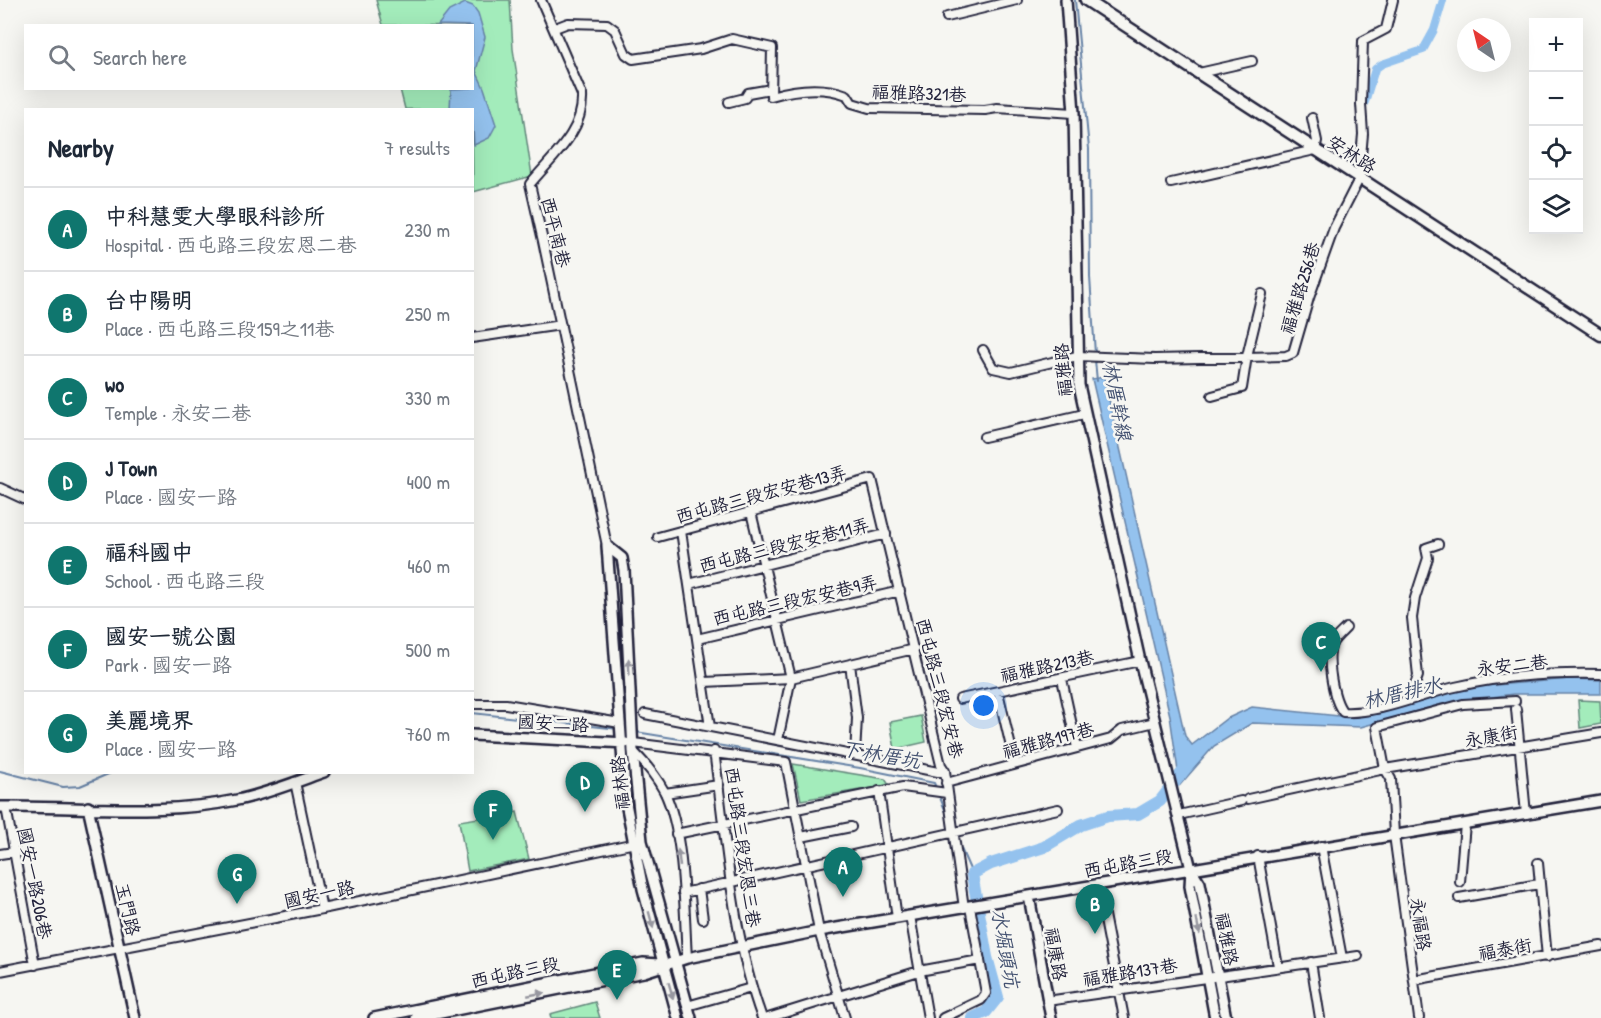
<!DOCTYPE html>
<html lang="en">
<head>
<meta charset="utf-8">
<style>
	:root { --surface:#fff; --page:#f2f2f3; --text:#1f2937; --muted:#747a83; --line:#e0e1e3; --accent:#0f766e }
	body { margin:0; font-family:"Patrick Hand","LXGW WenKai TC",sans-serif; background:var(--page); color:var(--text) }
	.controls { position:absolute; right:18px; top:18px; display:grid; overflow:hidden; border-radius:0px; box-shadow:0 6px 24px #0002 }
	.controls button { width:54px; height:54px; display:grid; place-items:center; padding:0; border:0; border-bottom:2px solid var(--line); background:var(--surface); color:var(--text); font:30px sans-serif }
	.compass { position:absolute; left:1457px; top:18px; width:54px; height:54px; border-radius:50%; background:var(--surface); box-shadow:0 6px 24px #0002; rotate:325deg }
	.you { position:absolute; left:984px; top:706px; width:21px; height:21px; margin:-15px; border:4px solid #fff; border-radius:50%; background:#1a73e8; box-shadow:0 0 0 9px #1a73e833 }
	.badge { display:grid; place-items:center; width:39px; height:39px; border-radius:50%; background:var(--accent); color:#fff; font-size:20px; font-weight:700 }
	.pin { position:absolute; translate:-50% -50px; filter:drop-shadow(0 2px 3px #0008) }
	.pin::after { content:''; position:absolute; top:32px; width:21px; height:18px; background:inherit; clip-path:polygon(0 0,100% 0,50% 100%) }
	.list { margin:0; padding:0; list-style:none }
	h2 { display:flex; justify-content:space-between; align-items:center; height:78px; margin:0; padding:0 24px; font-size:26px }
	h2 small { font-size:20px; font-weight:400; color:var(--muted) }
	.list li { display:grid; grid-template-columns:39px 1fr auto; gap:18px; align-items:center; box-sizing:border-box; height:84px; padding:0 24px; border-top:2px solid var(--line) }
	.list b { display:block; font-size:22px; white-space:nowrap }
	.list p { margin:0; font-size:20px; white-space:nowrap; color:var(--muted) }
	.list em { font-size:20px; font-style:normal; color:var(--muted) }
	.icon { flex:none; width:33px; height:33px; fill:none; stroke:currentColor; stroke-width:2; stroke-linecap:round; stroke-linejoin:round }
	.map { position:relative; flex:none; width:1601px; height:1018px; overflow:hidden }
	.search { position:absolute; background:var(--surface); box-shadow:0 6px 24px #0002; left:24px; top:24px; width:450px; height:66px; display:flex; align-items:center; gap:15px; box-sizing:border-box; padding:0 21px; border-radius:0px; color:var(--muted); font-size:22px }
	.panel { position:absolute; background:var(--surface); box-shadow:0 6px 24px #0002; left:24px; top:108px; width:450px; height:666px; border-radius:0px }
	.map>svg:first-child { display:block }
	.green { fill:#a3ecbb; stroke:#62877b; stroke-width:1.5 }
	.water { fill:#94c2ee; stroke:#6682a6; stroke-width:1.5 }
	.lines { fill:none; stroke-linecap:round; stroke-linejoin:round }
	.stream { stroke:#6682a6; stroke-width:2 }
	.canal { stroke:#94c2ee; stroke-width:8 }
	.river { stroke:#94c2ee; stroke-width:12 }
	.minor-casing { stroke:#22223b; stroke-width:12 }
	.tertiary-casing { stroke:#22223b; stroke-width:14 }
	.secondary-casing { stroke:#22223b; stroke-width:15 }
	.minor { stroke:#f6f6f2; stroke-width:8 }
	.tertiary { stroke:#f6f6f2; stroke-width:9 }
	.secondary { stroke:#f6f6f2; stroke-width:10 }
	.oneway { fill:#9797a0 }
	.labels { text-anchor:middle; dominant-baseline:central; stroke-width:5; stroke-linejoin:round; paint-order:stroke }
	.street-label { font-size:18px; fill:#22223b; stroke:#f6f6f2 }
	.water-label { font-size:20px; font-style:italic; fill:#445271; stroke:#f6f6f2 }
</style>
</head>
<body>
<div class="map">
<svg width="1601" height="1018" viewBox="0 0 1601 1018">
	<rect width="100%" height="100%" fill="#f6f6f2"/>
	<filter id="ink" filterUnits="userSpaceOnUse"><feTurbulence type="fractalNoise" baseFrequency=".0167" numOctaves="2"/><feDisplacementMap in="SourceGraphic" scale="12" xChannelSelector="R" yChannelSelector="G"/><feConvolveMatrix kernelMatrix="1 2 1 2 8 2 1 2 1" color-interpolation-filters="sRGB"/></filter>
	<g filter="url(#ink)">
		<path class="green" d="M376,0H510L513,49L532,176L473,192L472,110L405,109L400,89L472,88V26L383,25Z
			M1578,700L1600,701L1601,724L1580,728Z
			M921,716L926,742L895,749L890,722Z
			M793,764L885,779L889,785L801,800Z
			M517,812L529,859L468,871L459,821Z
			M595,1002L600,1018H551L550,1014Z"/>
		<path class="water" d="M465,3L473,6L478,13L485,37L476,71L484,88L496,125L489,138L474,145L472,110L450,109L451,89L472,88V26L438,25L449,11Z
			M1104,377L1185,736L1192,745L1226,719L1252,707L1349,717L1458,688L1570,679L1601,680V694H1513L1442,704L1361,727L1252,723L1214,746L1180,785L1170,716L1092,379Z"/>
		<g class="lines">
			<path class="stream" d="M1075,0L1089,149L1090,277L1095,354
				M1095,360L1097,381
				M472,713L619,729
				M636,732L860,768L934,783L937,790
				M0,771L63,787L80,786L113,772
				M939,795L948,817
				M958,842L972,874"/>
			<path class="canal" d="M1365,102L1375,69L1382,64L1423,50L1434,30L1443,0"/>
			<path class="river" d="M973,1018L986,1012L998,997L987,957L972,874L991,864L1044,847L1081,825L1108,816L1138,814L1160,801L1188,765"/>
			<defs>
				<path id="minor" d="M541,0L582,95C584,132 552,157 530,184L543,241L607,546
					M947,17L1017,0
					M555,28L568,23L607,24L615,30L626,54L633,59L701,49L732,39L772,48L771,96C795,89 823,86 847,95L852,103L869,108L985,110L997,108L1074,113
					M1199,73L1252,61
					M729,102L745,98L748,93L771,89
					M1171,183L1315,150L1317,141L1312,118
					M472,338L561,325
					M983,350L993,368L1011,372L1077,356L1155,359L1286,356L1293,353L1309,298L1334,228L1359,179L1363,134L1361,104L1363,41L1386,29L1393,0
					M1212,396L1242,388L1247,356L1262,294
					M984,437L1084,414
					M0,488L26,500
					M751,512L791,678L778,740
					M681,531L710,727
					M658,537L872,479L941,765L945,771L964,908
					M689,584L886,534
					M1346,628C1342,632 1336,637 1333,642C1325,656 1333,700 1343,712C1380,714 1419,695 1455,687C1501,676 1554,673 1601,674
					M697,639L900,591
					M850,664L857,718L855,755
					M1062,679L1077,748
					M704,682L791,678L914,649
					M998,692L1015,764
					M960,699L1140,661
					M1410,699L1418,676L1412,618L1415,598L1428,558L1426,548L1438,544
					M472,704H506L620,723
					M1516,709L1526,814
					M645,714L938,772L945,771
					M633,743L786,762L819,931L845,1018
					M633,751C645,763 656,776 664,791C685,833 684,911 687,958
					M714,751C726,838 732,936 762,1018
					M295,782L322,909
					M946,783L1111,739L1122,730L1155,722
					M879,791L897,918
					M665,793L719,785
					M1248,799L1385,769L1601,733
					M6,807L35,965
					M1179,815L1241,801
					M676,834L903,787L947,793
					M801,837L851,827
					M1321,846L1342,958
					M0,854L14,852
					M1258,856L1278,966
					M1538,863L1547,957
					M1460,882L1465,824
					M1098,884L1124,1018
					M699,889L703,919
					M683,893L1058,809
					M1459,898L1539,884
					M910,916L928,1018
					M1311,962L1320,1018
					M0,971L322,909L640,842
					M1414,980L1601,946
					M1047,1001L1358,956
					M687,1006L751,988
					M768,1018L919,971L980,960
					M943,1018L981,1000L986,993L970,907
					M1419,1018L1394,835L1391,779L1385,769L1377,727L1463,704L1515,701"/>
				<path id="tertiary" d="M1066,0L1074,113L1079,385L1140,661L1191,869L1190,886L1215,1018
					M607,546L622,558L624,570L633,751L642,841L691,1018
					M607,546L626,803L643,889L678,1018
					M472,735L626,743
					M0,807C78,806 160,816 237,800C266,794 296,782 324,772
					M88,807L135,1018
					M1191,869L1200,883L1226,1018
					M1029,896L1051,1018
					M374,1018L643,963L660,964
					M416,1018L644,972L687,958L819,931L1601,801"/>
				<path id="secondary" d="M1086,0L1601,335"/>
			</defs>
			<use href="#minor" class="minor-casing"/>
			<use href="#tertiary" class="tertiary-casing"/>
			<use href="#secondary" class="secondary-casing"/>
			<use href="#minor" class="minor"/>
			<use href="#tertiary" class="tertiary"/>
			<use href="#secondary" class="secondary"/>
		</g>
		<defs><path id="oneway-solid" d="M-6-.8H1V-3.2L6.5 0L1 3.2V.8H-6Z" transform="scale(1.5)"/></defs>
		<g class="oneway">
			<use href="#oneway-solid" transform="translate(629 667) rotate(-93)"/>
			<use href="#oneway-solid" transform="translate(679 858) rotate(-97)"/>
			<use href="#oneway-solid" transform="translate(651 920) rotate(75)"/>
			<use href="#oneway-solid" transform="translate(1198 926) rotate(79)"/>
			<use href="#oneway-solid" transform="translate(671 991) rotate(74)"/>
			<use href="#oneway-solid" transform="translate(536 994) rotate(-11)"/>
		</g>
	</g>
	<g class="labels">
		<g class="street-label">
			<text transform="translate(919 93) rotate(2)">福雅路321巷</text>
			<text transform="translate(1352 154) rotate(33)">安林路</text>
			<text transform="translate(556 232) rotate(76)">西平南巷</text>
			<text transform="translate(1300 288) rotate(-73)">福雅路256巷</text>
			<text transform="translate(1063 370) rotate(-95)">福雅路</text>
			<text transform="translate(761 494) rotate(-15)">西屯路三段宏安巷13弄</text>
			<text transform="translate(784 545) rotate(-14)">西屯路三段宏安巷11弄</text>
			<text transform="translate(795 600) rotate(-13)">西屯路三段宏安巷9弄</text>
			<text transform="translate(1512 665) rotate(-6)">永安二巷</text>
			<text transform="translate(1047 666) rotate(-12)">福雅路213巷</text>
			<text transform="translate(940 688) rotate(76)">西屯路三段宏安巷</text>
			<text transform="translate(553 723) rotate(3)">國安二路</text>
			<text transform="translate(1491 736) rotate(-10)">永康街</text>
			<text transform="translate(1048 740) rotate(-15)">福雅路197巷</text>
			<text transform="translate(620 783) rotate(-96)">福林路</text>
			<text transform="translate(743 847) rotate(82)">西屯路三段宏恩三巷</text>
			<text transform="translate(1128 863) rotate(-10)">西屯路三段</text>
			<text transform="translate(35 883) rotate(79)">國安一路206巷</text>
			<text transform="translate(319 894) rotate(-12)">國安一路</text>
			<text transform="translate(128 909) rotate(77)">玉門路</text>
			<text transform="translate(1421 924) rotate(82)">永福路</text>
			<text transform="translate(1227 939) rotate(79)">福雅路</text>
			<text transform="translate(1505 949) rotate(-10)">福泰街</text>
			<text transform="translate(1056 954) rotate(80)">福康路</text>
			<text transform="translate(515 972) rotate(-12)">西屯路三段</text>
			<text transform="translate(1130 972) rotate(-9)">福雅路137巷</text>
		</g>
		<g class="water-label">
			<text transform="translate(1118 401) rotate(79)">林厝幹線</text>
			<text transform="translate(1402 692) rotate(-13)">林厝排水</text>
			<text transform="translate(881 754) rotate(10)">下林厝坑</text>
			<text transform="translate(1006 948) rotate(80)">水堀頭坑</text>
		</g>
	</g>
</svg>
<div class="controls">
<button>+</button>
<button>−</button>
<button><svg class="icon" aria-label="locate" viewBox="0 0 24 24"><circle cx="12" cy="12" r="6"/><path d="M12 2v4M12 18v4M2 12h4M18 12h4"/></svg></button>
<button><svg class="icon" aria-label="layers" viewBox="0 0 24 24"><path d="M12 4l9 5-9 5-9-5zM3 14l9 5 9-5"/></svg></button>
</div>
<svg class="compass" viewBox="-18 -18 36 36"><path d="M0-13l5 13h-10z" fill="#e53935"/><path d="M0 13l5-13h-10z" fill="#747a83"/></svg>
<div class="you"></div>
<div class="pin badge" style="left:843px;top:897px">A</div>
<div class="pin badge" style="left:1095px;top:934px">B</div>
<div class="pin badge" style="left:1321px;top:672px">C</div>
<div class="pin badge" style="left:585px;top:812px">D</div>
<div class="pin badge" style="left:617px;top:1000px">E</div>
<div class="pin badge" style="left:493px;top:840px">F</div>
<div class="pin badge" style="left:237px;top:904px">G</div>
<div class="search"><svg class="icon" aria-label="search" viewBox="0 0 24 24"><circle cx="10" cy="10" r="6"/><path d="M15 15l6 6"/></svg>Search here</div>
<section class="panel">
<h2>Nearby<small>7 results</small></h2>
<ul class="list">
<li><span class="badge">A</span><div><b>中科慧雯大學眼科診所</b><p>Hospital · 西屯路三段宏恩二巷</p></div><em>230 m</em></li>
<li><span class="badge">B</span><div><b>台中陽明</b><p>Place · 西屯路三段159之11巷</p></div><em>250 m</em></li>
<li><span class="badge">C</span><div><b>wo</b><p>Temple · 永安二巷</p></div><em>330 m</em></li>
<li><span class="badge">D</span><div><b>J Town</b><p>Place · 國安一路</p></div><em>400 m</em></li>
<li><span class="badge">E</span><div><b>福科國中</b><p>School · 西屯路三段</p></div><em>460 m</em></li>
<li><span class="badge">F</span><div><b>國安一號公園</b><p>Park · 國安一路</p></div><em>500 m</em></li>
<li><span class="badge">G</span><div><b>美麗境界</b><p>Place · 國安一路</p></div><em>760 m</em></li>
</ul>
</section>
</div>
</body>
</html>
